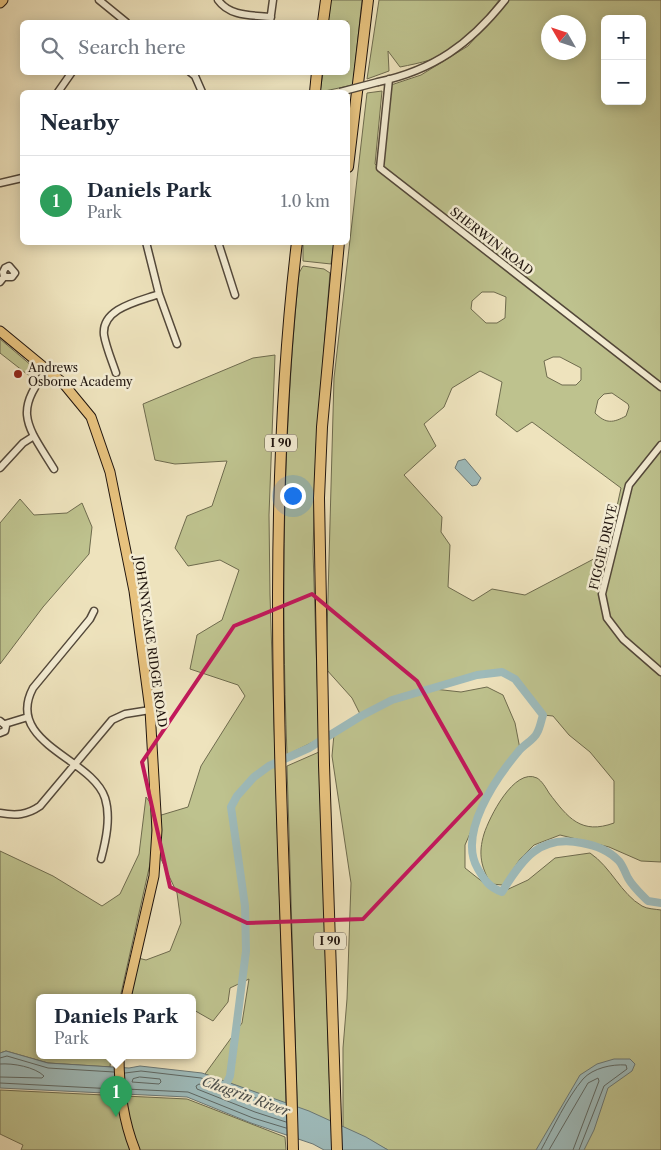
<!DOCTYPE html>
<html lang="en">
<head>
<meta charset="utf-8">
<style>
	:root { --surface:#fff; --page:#f6f6f7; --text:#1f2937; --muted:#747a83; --line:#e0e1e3; --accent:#db2777 }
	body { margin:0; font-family:"Libre Caslon Text",serif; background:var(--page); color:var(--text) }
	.controls { position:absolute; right:15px; top:15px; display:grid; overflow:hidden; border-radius:8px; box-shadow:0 2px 12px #0003 }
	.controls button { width:45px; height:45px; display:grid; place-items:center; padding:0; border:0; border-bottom:1px solid var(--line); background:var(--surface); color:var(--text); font:25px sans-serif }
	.compass { position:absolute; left:541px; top:15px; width:45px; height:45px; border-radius:50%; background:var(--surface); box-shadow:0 2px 12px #0003; rotate:309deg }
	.you { position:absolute; left:292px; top:495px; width:18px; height:18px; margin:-12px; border:4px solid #fff; border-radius:50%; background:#1a73e8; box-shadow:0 0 0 8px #1a73e833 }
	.badge { display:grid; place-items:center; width:32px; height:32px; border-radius:50%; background:var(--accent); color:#fff; font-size:16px; font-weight:700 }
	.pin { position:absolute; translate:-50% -41px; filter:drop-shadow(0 1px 2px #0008) }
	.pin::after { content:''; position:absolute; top:26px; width:18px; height:15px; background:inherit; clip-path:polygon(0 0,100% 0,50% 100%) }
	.popup { position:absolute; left:36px; top:994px; width:160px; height:65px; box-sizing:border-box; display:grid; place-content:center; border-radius:8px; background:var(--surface); filter:drop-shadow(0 1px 4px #0005); font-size:16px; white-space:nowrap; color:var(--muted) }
	.popup b { font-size:19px; color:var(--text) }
	.popup::after { content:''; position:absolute; left:50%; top:100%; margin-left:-10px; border:10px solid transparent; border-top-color:var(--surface) }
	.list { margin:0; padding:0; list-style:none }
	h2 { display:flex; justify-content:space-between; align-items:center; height:65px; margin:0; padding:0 20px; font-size:21px }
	h2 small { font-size:16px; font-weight:400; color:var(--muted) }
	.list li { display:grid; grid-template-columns:32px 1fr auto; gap:15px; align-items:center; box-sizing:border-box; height:90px; padding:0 20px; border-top:1px solid var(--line) }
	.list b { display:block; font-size:19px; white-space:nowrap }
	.list p { margin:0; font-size:16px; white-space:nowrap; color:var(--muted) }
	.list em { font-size:16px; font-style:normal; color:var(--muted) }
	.icon { flex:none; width:28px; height:28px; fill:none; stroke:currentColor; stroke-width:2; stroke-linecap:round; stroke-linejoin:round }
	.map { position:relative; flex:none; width:661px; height:1150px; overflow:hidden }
	.search { position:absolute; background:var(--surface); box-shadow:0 2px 12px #0003; left:20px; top:20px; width:330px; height:55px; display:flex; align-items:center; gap:12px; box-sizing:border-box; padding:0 18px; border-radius:8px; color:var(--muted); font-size:19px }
	.panel { position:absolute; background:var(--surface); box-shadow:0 2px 12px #0003; left:20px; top:90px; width:330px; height:155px; border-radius:8px }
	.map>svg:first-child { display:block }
	.green { fill:#bec28e; stroke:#6e6b4e; fill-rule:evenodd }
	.water { fill:#9ebbbb; stroke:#6b7876 }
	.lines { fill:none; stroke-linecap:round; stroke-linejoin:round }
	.shore { stroke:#5e6864; stroke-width:1 }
	.river { stroke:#9ebbbb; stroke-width:8 }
	.minor-casing { stroke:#53483a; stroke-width:9 }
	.major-casing { stroke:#1f140e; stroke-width:11 }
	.highway-casing { stroke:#1f140e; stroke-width:12 }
	.minor { stroke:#f4edd4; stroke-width:6 }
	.major { stroke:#e7c27e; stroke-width:9 }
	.highway { stroke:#e7c27e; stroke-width:10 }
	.minor-bridge-casing { stroke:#53483a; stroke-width:9; stroke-linecap:butt }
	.minor-bridge { stroke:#f4edd4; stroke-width:6 }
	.marked { fill:none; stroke:#c2185b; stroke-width:4; stroke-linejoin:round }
	.poi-dot { fill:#8f2418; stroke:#f4edd4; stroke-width:2 }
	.labels { text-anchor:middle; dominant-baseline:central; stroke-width:5; stroke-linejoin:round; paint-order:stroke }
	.shield { fill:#f4edd4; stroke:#5f5549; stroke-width:1 }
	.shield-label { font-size:11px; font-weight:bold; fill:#1f140e }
	.street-label { font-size:12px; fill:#1f140e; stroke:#f4edd4 }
	.poi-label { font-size:12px; fill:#1f140e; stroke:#f4edd4; text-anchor:start }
	.water-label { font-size:14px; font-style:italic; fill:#4b4e4b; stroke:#f4edd4 }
</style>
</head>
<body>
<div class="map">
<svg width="661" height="1150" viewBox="0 0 661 1150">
	<rect width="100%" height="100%" fill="#eee3bd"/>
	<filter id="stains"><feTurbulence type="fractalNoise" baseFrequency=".004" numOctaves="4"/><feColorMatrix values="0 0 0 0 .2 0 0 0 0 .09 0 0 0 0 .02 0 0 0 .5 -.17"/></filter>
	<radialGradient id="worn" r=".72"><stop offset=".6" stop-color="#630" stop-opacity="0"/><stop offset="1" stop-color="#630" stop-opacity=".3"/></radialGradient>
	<path class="green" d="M331,0H362L353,85L320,92L323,73L348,72V22H328Z
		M379,0H499C484,21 454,51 430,60C420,63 410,65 400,67L388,51L389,71L367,79Z
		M508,0H661V862L641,861L609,847L560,835L534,845L520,859L503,885L491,884C481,867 478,854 484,834C489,818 514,767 537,778C542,781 546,788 549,793C568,818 581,835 614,823V781L590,752L569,735L553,716L543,715C533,704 526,692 516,681C500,662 454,682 434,689L461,692L487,687L503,695L515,723L520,749L488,792L465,845V868L489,887L502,892L528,880L555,858L590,853C611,867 621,894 642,906C647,909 655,909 661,910V1150H388L343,1127V1048L347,999L351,883L332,756L334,734L361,716L352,698L326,669L334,378L367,93L382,91L375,164L388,178L381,167L391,85L421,75L468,46ZM605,19H642V101H605ZM548,22H578V52H548ZM482,292H494L506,297L505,318L497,323H486L471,309L472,301ZM553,357H560L581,368V380L576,385H562L547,377L544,361ZM480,371L502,382L496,415L517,432L532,422L621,488L607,552L525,595L492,589L473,601L448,587L450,545L441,532L442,517L404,475L436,446L424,424L444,407L452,388ZM612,393L628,404L629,407L626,416C613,423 606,424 595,413L598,400L604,394Z
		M303,243H334L331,264L303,261Z
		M303,266L324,269L330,273L316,448L313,551L319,739L287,755C281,594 283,433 299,273Z
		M0,339L38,371L32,378L0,353Z
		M275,355L269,515L270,595L286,1104L205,1074L242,1023L249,979L230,988L228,1002L213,1021L192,1009V998H130L138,958L146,960L170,951L181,923L177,893L161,859L162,854L158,816L188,807L201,766L245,696L238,685L190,669L197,635L222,620L239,570L220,560L188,566L175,548L187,516L212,506L227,461L175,464L155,460L143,404L253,358Z
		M20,499L34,515L67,513L82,503L92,527L89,554L43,607L0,664V523Z
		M319,752L331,1132L298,1115L297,1098L287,766Z
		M146,797L152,805V855L120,998H40V1056H111L110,1067L48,1063L6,1051L0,1053V851L53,876L102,906L120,894L139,854Z
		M0,1090L187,1099L285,1137L286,1150H21L23,1145L0,1134Z"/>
	<path class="water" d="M465,459L481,478L477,485L472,486L455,468L458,461Z
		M6,1051L48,1063L129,1068L140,1066L202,1073L309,1111L366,1137L388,1150H324L313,1144L251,1123L187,1097L0,1088V1053Z
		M614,1059H630L635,1064L632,1071L608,1088L594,1130L584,1150H536L580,1075L597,1064Z"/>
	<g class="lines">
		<path class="shore" d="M0,1058L7,1056L48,1068L114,1072
			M0,1064C13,1063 35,1067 44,1076L42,1078L0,1077
			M125,1073L141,1071L201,1078L286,1109
			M140,1077L160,1079L161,1082L159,1084L132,1082L133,1079Z
			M0,1083L115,1089
			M126,1089L188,1092L253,1118L286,1128
			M286,1115L199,1084L196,1086L197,1089L255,1112L286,1122
			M541,1150C553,1128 567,1098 583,1079C593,1068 612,1064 626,1065L627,1069L604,1086L579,1150
			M549,1150L588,1083L598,1078L599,1081L573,1150"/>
		<path class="river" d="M223,1091L230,1076L246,951L245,906L231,807L237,796L254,777L269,766L309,748L361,716L392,700L477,675L502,672L515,679L543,715C541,721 540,728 537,733C534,740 523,745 518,752C496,778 457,834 478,869C485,881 489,887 502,892C522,859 540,834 582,843C597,846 608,850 619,861C623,866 625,872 628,878C633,887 641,894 648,901L661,903"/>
		<defs>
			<path id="minor" d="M99,0L126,22
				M218,0C230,17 252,15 271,17
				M270,22L273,0
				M190,72L195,76L202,92
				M389,79L380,168L661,387
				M378,82C434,70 470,44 505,0
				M58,92L72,72
				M0,183L22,178
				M146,242L159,294L177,344
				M218,242L235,295
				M0,282L4,277L3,272L5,268L9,266L15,273L12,277H4
				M48,370C11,412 29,428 54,469
				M116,373C112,361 106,347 104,335C101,308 140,301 159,294
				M661,445L629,485L602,594L607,618L623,639L661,672
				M0,468L23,443L34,436
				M94,611L90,619L33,688C4,743 92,758 105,798C111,817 106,840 101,859
				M0,721L6,726L5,731L0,733
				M5,724L28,717
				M0,813C16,816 27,815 40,806L112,720L125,714L150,710"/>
			<path id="major" d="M0,3L3,0
				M0,331L63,383L91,417L110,472L134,591L150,710L157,830L154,876L126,998
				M119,1056C119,1088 123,1120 135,1150"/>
			<path id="highway" d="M323,22L326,0
				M315,92L317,72
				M348,167L368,0
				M293,1150C286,848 261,544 297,242
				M337,1150L324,765L319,498L322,427L339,242"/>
		</defs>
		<use href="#minor" class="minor-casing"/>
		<use href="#major" class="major-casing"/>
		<use href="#highway" class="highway-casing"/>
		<use href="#minor" class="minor"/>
		<use href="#major" class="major"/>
		<use href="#highway" class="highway"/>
		<defs>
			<path id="minor-bridge" d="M340,92L378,82"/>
		</defs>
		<use href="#minor-bridge" class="minor-bridge-casing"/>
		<use href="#minor-bridge" class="minor-bridge"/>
	</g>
	<path class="marked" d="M312,594L417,681L481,794L363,919L247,923L170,887L142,762L234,626Z"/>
	<circle class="poi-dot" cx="18" cy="374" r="5"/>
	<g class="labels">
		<g class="shield">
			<rect x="265" y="434.5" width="32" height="17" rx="4"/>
			<rect x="314" y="932.5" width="32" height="17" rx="4"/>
		</g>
		<g class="shield-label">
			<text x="281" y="443">I 90</text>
			<text x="330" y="941">I 90</text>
		</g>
		<g class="street-label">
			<text transform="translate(492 241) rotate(38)">SHERWIN ROAD</text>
			<text transform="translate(603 547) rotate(-77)">FIGGIE DRIVE</text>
			<text transform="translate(151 642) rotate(82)">JOHNNYCAKE RIDGE ROAD</text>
		</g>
		<g class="poi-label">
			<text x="28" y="367">Andrews<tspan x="28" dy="14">Osborne Academy</tspan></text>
		</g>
		<g class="water-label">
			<text transform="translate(246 1096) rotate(20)">Chagrin River</text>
		</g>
	</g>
	<rect width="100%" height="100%" filter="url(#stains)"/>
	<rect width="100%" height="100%" fill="url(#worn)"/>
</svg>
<div class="controls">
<button>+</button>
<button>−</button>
</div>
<svg class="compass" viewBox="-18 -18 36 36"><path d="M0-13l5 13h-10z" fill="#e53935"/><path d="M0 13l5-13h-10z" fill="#747a83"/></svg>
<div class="you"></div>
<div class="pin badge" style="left:116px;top:1117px;background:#2e9e5b">1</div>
<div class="popup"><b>Daniels Park</b>Park</div>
<div class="search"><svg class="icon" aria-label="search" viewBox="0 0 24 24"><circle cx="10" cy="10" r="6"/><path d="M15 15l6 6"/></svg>Search here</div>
<section class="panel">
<h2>Nearby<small></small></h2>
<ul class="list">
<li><span class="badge" style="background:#2e9e5b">1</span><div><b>Daniels Park</b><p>Park</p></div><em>1.0 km</em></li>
</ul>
</section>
</div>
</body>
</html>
